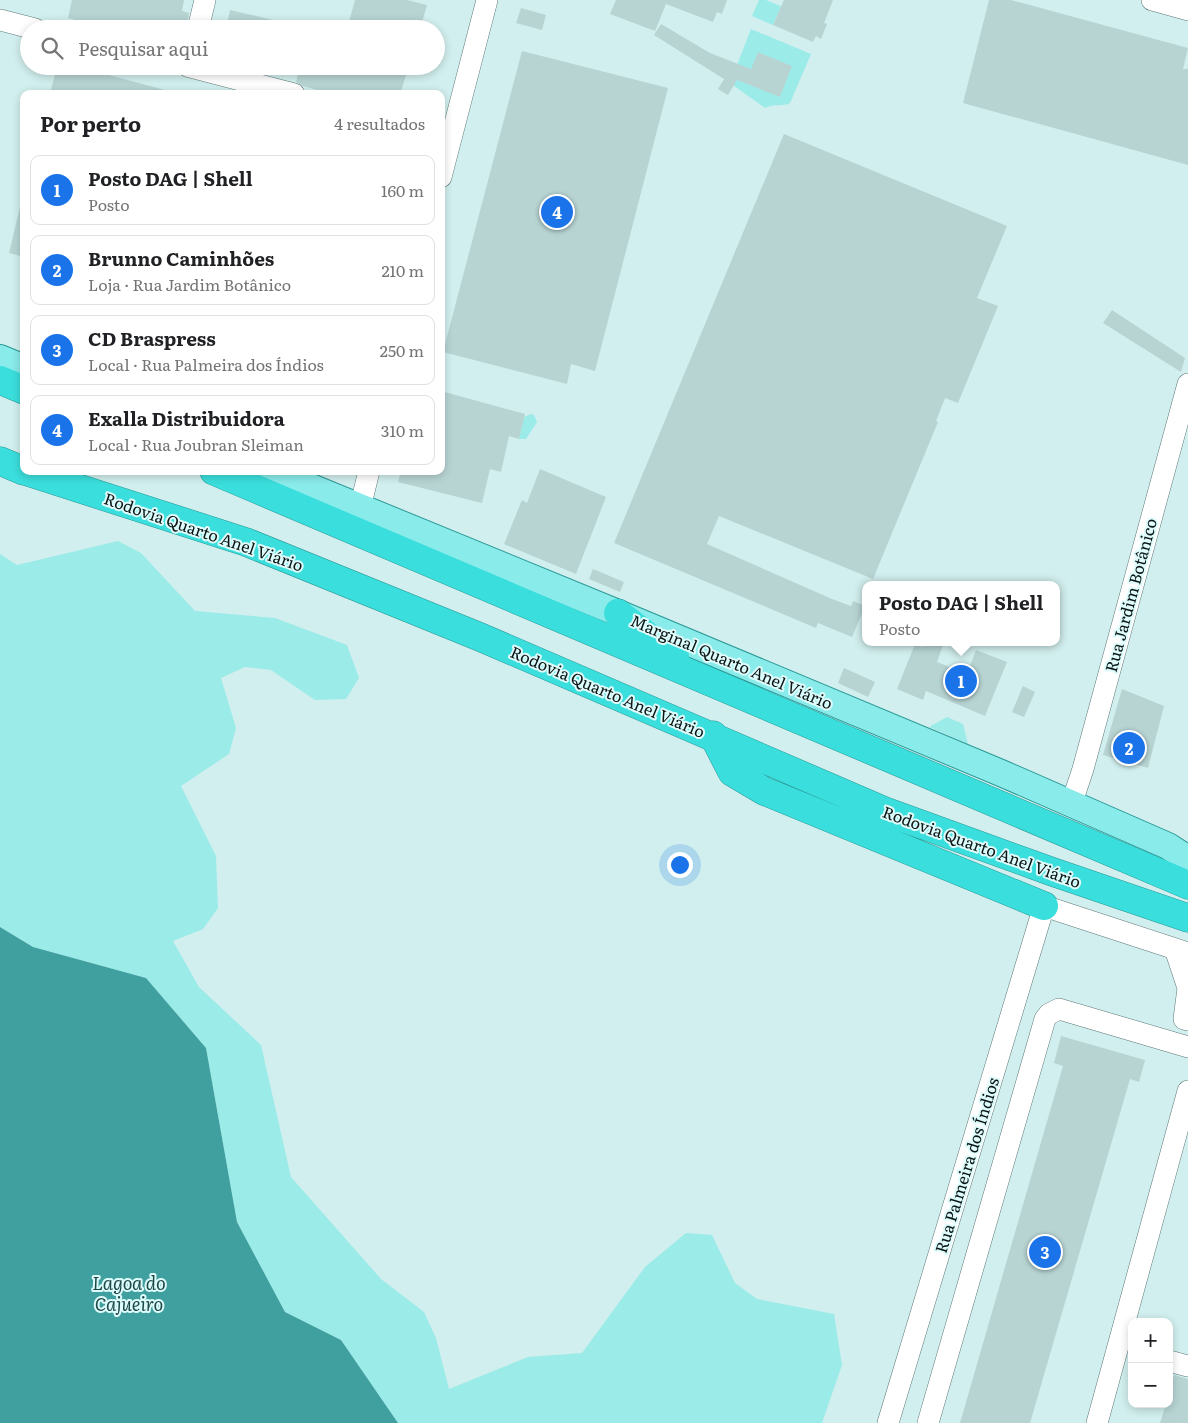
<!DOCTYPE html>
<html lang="pt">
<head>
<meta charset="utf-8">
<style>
	:root { --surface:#fff; --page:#f2f2f2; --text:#202124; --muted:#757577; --line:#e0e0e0; --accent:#1a73e8 }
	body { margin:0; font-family:Literata,serif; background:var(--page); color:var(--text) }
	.controls { position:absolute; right:15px; bottom:15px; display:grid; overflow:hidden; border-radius:10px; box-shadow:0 2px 8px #0003 }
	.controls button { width:45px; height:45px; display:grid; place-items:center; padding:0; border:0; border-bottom:1px solid var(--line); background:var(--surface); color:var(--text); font:25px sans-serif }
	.you { position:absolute; left:679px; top:864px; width:18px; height:18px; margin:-12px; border:4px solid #fff; border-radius:50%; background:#1a73e8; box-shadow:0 0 0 8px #1a73e833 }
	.badge { display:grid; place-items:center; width:32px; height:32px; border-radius:50%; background:var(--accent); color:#fff; font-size:16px; font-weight:700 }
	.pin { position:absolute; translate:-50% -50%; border:2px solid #fff; box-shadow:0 1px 5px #0006 }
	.popup { position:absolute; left:862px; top:581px; width:198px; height:65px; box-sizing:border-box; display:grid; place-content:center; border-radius:10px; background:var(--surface); filter:drop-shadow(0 1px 4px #0005); font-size:16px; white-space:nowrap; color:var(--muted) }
	.popup b { font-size:19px; color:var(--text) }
	.popup::after { content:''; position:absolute; left:50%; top:100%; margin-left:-10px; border:10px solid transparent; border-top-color:var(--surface) }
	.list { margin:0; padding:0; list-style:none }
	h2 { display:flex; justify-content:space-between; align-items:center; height:65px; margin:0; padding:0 20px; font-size:21px }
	h2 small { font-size:16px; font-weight:400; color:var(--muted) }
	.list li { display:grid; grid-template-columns:32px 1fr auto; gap:15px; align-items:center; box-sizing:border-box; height:70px; margin:0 10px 10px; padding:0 10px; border:1px solid var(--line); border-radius:10px }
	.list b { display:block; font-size:19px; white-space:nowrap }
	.list p { margin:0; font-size:16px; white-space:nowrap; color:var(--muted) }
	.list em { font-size:16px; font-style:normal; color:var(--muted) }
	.icon { flex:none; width:28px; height:28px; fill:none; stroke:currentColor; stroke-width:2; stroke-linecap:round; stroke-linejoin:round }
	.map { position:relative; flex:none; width:1188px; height:1423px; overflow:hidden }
	.search { position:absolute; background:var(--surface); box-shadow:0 2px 8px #0003; left:20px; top:20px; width:425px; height:55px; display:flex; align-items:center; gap:12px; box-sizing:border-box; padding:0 18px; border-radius:28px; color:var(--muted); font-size:19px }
	.panel { position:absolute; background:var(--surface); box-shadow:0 2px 8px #0003; left:20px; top:90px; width:425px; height:385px; border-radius:10px }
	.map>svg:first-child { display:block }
	.green { fill:#9bebe9 }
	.water { fill:#3fa09f }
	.building { fill:#b7d4d3 }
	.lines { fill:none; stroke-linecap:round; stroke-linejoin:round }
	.minor-casing { stroke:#5e7878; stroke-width:22 }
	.major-casing { stroke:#2a9896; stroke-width:28 }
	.highway-casing { stroke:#2a9896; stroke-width:29 }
	.minor { stroke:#fff; stroke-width:21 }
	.major { stroke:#89ebea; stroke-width:26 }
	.highway { stroke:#3adedc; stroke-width:28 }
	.labels { text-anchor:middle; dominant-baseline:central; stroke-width:4; stroke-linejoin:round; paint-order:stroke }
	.street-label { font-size:16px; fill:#0b1515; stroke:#defcfb }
	.water-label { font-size:18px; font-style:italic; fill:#1d4848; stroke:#defcfb }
</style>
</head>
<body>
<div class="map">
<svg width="1188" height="1423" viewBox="0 0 1188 1423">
	<rect width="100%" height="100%" fill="#d1efee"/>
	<path class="green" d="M759,0H766L781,6L773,25L752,16Z
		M751,29L811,54L790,103C783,107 774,103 765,108L730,83Z
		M531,414L534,415L537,422L526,439H519L524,417Z
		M118,541L141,553L195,611L275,618L347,645L359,678L346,699L315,700L271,670L245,667L221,678L236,728L229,754L181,786L216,856L218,908L203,929L173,941L199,987L261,1045L291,1177L381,1279L424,1312L436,1338L449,1389L528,1357L582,1353L645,1267L686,1233L712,1235L735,1283L757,1299L834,1314L842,1365L822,1423H398L341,1340L285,1312L237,1222L206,1048L146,978L33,947L0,927V554L17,565Z
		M947,717L963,724L968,744L929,727Z"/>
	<path class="water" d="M0,927L33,947L146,978L206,1048L237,1222L285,1312L341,1340L398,1423H0Z"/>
	<path class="building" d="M72,0H184L182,11L189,13L186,29H107L68,18Z
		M355,0H407L427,5L420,29H347Z
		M616,0H727L722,14L717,12L713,22L666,4L655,31L610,14Z
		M784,0H833L824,23L827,24L821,39L816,36L813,42L773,25Z
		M989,0H1011L1188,48L1183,69H1188V165L963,103Z
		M521,8L546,15L542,30L516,23Z
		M230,10L290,24L289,29H226Z
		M661,24L710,53L751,69L758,52L792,66L780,97L737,80L728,95L718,89L724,79L654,35Z
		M522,51L668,88L595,371L571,364L567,384L443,352Z
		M57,66H75L165,90L164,94H50Z
		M300,66H409L400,94H332L303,86L296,82Z
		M784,134L1007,226L977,298L998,306L958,403L945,398L936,421L938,422L873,579L719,516L707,544L832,599L851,606L853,601L865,606L852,637L818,623L816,628L614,543Z
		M20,207L24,208V257L9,253Z
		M1112,310L1185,358L1181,372L1103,323Z
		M441,391L525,414L519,439L509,436L501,472L490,469L482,503L398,482L401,471H441Z
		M540,469L606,497L576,574L504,544L522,500L527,503Z
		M593,569L624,582L620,592L589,579Z
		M924,642H937L943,645L937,662L967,674L976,650L1007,662L985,716L926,691L923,700L897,689L915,644L923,647Z
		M844,668L875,682L868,697L838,683Z
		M1023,686L1035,692L1024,717L1012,712Z
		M1122,689L1164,706L1148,768L1103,755Z
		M1061,1036L1145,1060L1139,1082L1130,1079L1030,1423H960L1063,1066L1054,1063Z
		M1174,1375L1188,1379V1423H1160L1166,1404H1169V1393Z"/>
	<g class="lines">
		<defs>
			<path id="minor" d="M1152,0L1188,10
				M0,20L35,29
				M198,29L205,0
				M187,66L294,94
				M441,177L487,0
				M360,508L369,471
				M1071,805L1083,769L1188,384
				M1175,949L1188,988
				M1188,988L1184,1019L1188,1020
				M1169,1361L1188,1366
				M888,1423L1044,906L1188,953
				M928,1423L1045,1019L1049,1014L1059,1009L1188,1047
				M1097,1423L1188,1091"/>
			<path id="major" d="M0,358L24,368
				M272,471L618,613L1001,773L1168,846L1188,859"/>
			<path id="highway" d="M0,380L24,390
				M0,461L24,471
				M25,471L246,542L480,637L887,812L1050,871L1188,918
				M214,471L1188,885
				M618,613L675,657
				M713,735L732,772L764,791L1044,906"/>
		</defs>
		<use href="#minor" class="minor-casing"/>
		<use href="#major" class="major-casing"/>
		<use href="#highway" class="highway-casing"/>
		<use href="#minor" class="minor"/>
		<use href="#major" class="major"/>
		<use href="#highway" class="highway"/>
	</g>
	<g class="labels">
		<g class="street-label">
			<text transform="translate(204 531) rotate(19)">Rodovia Quarto Anel Viário</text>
			<text transform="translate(1130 595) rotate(-75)">Rua Jardim Botânico</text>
			<text transform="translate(732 661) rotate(23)">Marginal Quarto Anel Viário</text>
			<text transform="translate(608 691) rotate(23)">Rodovia Quarto Anel Viário</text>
			<text transform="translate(982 846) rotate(20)">Rodovia Quarto Anel Viário</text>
			<text transform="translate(966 1165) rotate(-73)">Rua Palmeira dos Índios</text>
		</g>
		<g class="water-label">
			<text x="129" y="1282">Lagoa do<tspan x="129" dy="21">Cajueiro</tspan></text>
		</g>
	</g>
</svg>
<div class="controls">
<button>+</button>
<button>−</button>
</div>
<div class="you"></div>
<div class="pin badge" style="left:961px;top:681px">1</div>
<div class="popup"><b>Posto DAG | Shell</b>Posto</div>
<div class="pin badge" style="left:1129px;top:748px">2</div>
<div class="pin badge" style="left:1045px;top:1252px">3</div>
<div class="pin badge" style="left:557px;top:212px">4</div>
<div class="search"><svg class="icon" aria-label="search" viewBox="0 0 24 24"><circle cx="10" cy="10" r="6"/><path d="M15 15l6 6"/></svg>Pesquisar aqui</div>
<section class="panel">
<h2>Por perto<small>4 resultados</small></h2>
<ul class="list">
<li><span class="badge">1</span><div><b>Posto DAG | Shell</b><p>Posto</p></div><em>160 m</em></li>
<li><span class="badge">2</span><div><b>Brunno Caminhões</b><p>Loja · Rua Jardim Botânico</p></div><em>210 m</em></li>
<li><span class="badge">3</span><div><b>CD Braspress</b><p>Local · Rua Palmeira dos Índios</p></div><em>250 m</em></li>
<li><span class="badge">4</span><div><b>Exalla Distribuidora</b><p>Local · Rua Joubran Sleiman</p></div><em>310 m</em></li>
</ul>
</section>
</div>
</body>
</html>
